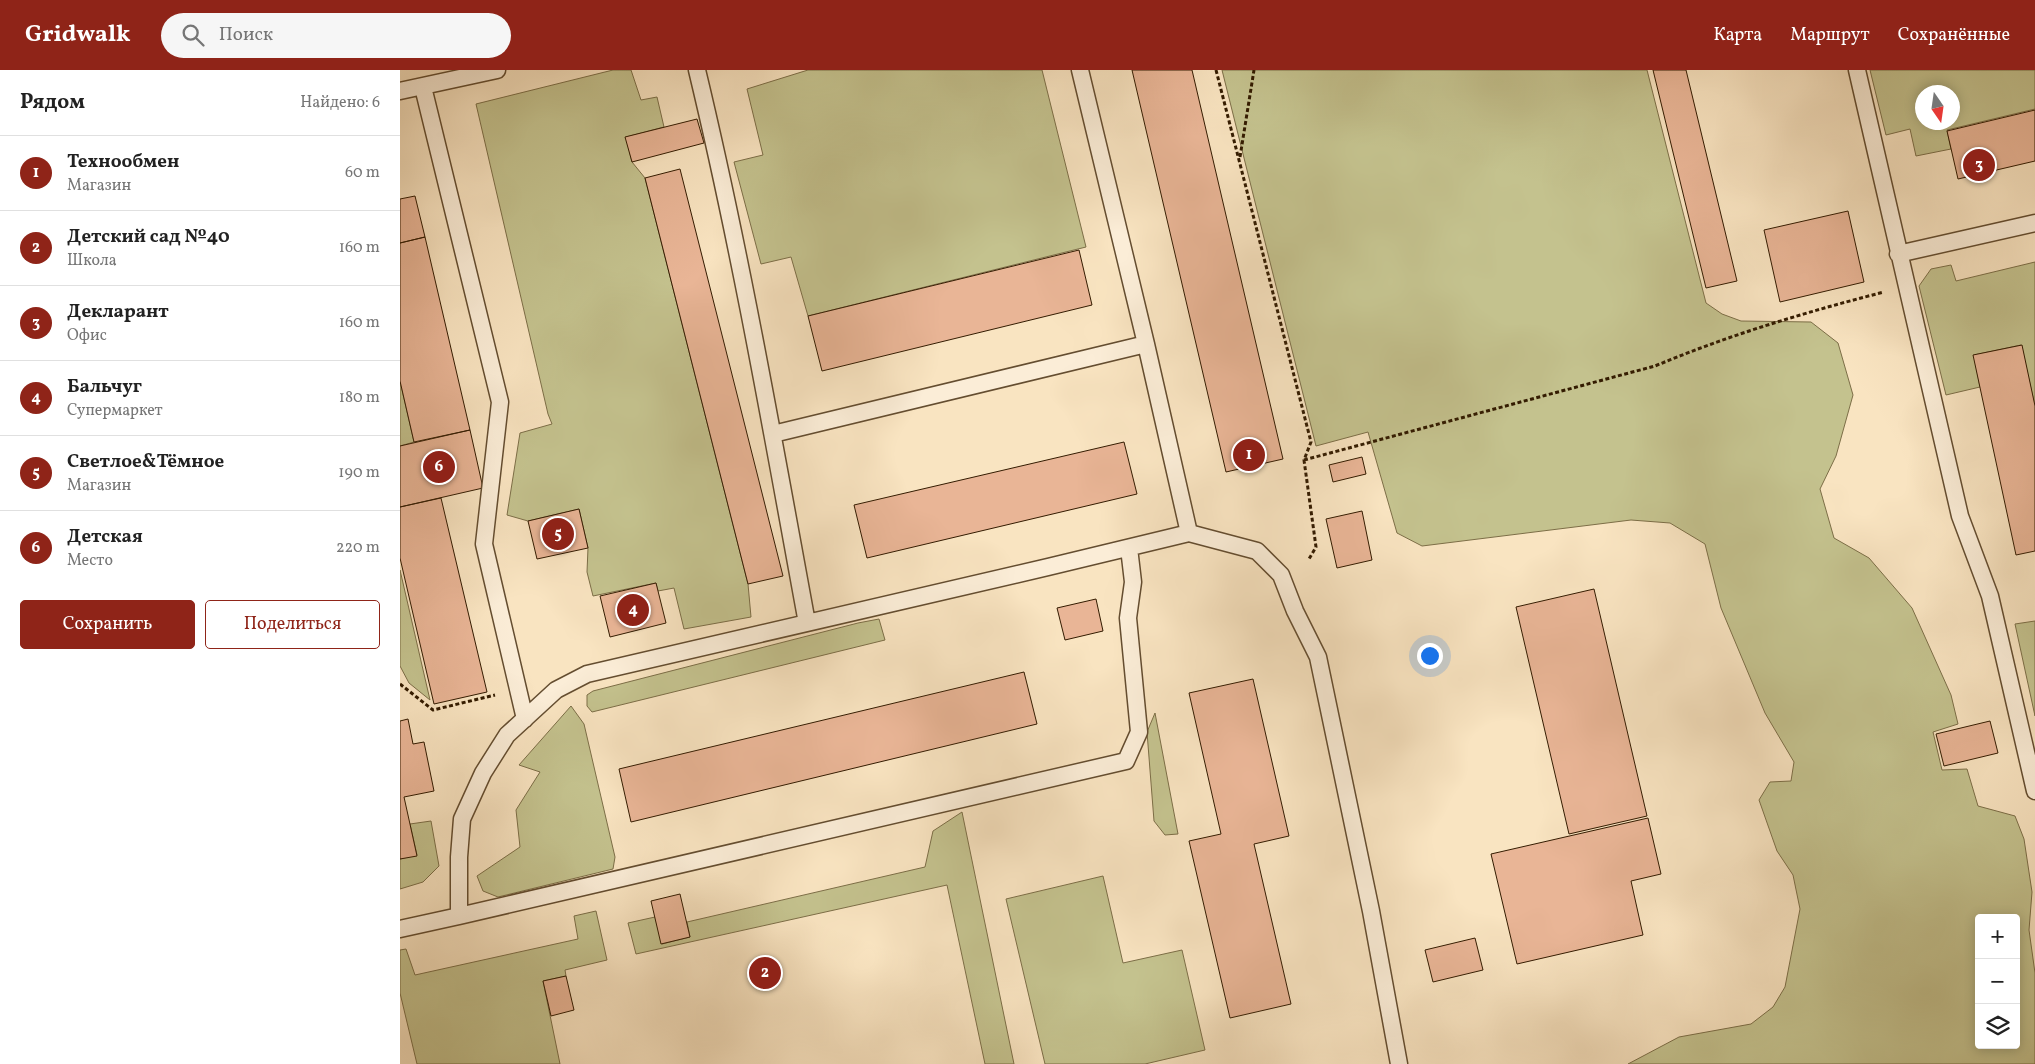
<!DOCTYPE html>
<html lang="ru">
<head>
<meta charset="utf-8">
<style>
	:root { --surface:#fff; --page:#f6f6f6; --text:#222; --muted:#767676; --line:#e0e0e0; --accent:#8f2418 }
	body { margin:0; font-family:Vollkorn,serif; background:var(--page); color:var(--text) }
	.controls { position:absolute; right:15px; bottom:15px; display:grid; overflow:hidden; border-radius:5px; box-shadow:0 2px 12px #0003 }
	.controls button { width:45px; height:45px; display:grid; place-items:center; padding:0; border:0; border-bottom:1px solid var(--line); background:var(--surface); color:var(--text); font:25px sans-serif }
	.compass { position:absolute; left:1515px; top:15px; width:45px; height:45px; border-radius:50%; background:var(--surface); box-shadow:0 2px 12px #0003; rotate:167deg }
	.you { position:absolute; left:1029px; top:585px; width:18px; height:18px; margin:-12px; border:4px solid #fff; border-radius:50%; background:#1a73e8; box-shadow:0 0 0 8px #1a73e833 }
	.badge { display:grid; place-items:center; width:32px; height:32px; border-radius:50%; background:var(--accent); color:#fff; font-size:16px; font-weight:700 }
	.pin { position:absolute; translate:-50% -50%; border:2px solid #fff; box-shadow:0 1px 5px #0006 }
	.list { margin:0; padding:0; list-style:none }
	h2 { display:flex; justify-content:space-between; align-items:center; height:65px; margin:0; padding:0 20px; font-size:21px }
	h2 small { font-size:16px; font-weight:400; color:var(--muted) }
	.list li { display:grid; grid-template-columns:32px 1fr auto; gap:15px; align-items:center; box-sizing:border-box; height:75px; padding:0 20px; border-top:1px solid var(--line) }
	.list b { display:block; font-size:19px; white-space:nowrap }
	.list p { margin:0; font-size:16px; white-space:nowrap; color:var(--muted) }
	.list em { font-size:16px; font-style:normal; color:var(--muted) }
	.actions { display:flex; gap:10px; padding:15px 20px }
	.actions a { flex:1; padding:11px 0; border:1px solid var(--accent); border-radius:5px; text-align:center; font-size:18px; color:var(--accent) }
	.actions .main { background:var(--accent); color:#fff }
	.icon { flex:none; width:28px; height:28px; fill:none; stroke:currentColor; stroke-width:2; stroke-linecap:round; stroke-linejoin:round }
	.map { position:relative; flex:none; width:1635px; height:994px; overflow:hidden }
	header { display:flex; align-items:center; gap:30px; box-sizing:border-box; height:70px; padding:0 25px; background:var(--accent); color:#fff }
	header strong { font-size:24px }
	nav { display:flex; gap:28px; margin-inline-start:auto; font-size:18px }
	.search { width:350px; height:45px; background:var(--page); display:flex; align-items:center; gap:12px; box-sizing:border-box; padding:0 18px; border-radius:28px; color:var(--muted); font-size:19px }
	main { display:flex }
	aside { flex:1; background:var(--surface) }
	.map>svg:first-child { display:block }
	.green { fill:#c4c28e; stroke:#7c6e47; fill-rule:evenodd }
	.building { fill:#e9b596; stroke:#331b00 }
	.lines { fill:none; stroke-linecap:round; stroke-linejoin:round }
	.service-casing { stroke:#644d30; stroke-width:19 }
	.path { stroke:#331b00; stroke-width:3; stroke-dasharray:4 2.5; stroke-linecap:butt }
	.service { stroke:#fbedd7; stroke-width:16 }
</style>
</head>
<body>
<header>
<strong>Gridwalk</strong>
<div class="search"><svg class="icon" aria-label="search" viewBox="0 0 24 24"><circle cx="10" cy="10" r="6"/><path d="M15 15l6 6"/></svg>Поиск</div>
<nav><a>Карта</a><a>Маршрут</a><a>Сохранённые</a></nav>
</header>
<main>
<aside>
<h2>Рядом<small>Найдено: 6</small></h2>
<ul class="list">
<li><span class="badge">1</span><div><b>Технообмен</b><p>Магазин</p></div><em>60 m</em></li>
<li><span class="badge">2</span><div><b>Детский сад №40</b><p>Школа</p></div><em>160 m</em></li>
<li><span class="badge">3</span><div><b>Декларант</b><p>Офис</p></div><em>160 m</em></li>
<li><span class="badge">4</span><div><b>Бальчуг</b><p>Супермаркет</p></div><em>180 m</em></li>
<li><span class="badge">5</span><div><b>Светлое&amp;Тёмное</b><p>Магазин</p></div><em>190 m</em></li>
<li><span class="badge">6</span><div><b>Детская</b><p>Место</p></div><em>220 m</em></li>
</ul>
<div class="actions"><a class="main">Сохранить</a><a>Поделиться</a></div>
</aside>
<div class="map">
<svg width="1635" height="994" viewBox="0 0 1635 994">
	<rect width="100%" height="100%" fill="#f9e4c1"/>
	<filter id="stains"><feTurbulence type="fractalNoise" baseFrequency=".004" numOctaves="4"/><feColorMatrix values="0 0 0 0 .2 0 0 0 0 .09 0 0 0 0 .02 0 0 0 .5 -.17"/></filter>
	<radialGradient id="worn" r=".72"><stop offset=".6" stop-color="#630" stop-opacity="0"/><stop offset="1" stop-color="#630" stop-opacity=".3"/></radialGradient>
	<path class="green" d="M213,0H231L241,30L257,27L264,57L226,67L232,92L245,108L348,514L351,547L284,559L274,518L258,521L256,513L193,526L187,502L188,478L179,439L128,451L107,445L120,363L152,354L148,344L76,34Z
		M408,0H642L686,177L408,246L391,187L361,194L334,92L363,85L347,19Z
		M822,0H1247L1306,233L1322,244L1341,251L1411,252L1438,273L1453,325L1436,386L1420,419L1434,468L1469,488L1512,538L1551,625L1558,654L1533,662L1542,700L1567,699L1578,736L1615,746L1624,769L1632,822L1629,860L1635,903V994H1228L1279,967L1351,954L1373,937L1385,917L1400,839L1393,805L1377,781L1359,730L1370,712L1391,711L1394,692L1365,643L1321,538L1305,474L1270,453L1231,450L1022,476L997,463L968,362L916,376ZM1579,848H1616V975H1579Z
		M1470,0H1635V39L1547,60L1551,79L1516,86L1510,59L1486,65ZM1522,22H1552V52H1522Z
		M1635,192V336L1621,275L1574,285L1580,317L1546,325L1519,216L1531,199L1551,195L1556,211Z
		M0,311L14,372L0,376Z
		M0,500L30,630L9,613L0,596Z
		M479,549L485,570L192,642L187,636V625L193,621L458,553Z
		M1635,551V646L1615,554Z
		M171,636L184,654L215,787L213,799L98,827L83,821L77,806L120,777L116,740L140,702L119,695Z
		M755,643L778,764L765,765L754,751L747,662Z
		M562,742L614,994H585L547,815L236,884L228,853L255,847L262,874L290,867L287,852L525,797L533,761Z
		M31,751L39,796L23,812L0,819V789L17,785L10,754Z
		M703,806L723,893L782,880L805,980L745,994H645L606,829Z
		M196,841L207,890L165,900L166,906L143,911L160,994H17L0,923V880L6,879L15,905L178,869L174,846Z"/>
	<path class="building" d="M732,0H792L883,389L826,402Z
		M1253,0H1286L1337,211L1306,218Z
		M1635,40V91L1558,109L1547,61Z
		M297,49L304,73L232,92L225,67Z
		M280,99L383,506L348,514L245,108Z
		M15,126L25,167L0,173V129Z
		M1448,141L1464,212L1380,232L1364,160Z
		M25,167L70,360L14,372L0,311V173Z
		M679,180L692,235L422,301L408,246Z
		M1622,275L1635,336V481L1616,485L1573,285Z
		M70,360L83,418L0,437V376Z
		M724,372L737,424L467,488L454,435Z
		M962,387L966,404L933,412L929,395Z
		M41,428L87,622L34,634L0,488V437Z
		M179,439L188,478L137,489L128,451Z
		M962,441L972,490L937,498L926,449Z
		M256,513L266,553L210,567L200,526Z
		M1194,519L1247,746L1169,764L1116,537Z
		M696,529L703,561L665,570L657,538Z
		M624,602L637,654L231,752L219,699Z
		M853,609L889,766L854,774L891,934L830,948L789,771L821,764L789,623Z
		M8,649L13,674L24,672L34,721L4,727L17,786L0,789V651Z
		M1590,651L1598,683L1544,696L1536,664Z
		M1248,748L1261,804L1231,811L1243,865L1117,894L1091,784Z
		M280,824L290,867L261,874L251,831Z
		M1075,868L1083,900L1033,912L1025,880Z
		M166,906L174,940L151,946L143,911Z"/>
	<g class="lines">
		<defs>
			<path id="service" d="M297,0C341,183 373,368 407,553
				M680,0L746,274L789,463
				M1457,0L1560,446L1590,526L1635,721
				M23,17L100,332L84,474L125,649
				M0,21L97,0
				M1498,184L1635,153
				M373,364L746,274
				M59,846L726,691L739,662L728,548L733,512L729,478
				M0,859L59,846V787L62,749L83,703L107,665L156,620L187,604L648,497L789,463L857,481L881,505L895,541L918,587L971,841L999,994"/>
		</defs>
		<use href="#service" class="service-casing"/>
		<path class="path" d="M816,0L911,372L904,390L916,477L909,489
			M840,87L854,0
			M904,390L1255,296C1329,265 1406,242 1484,222
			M0,614L33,640L95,625"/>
		<use href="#service" class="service"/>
	</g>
	<rect width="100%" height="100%" filter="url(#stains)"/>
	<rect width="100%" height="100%" fill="url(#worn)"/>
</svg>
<div class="controls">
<button>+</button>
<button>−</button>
<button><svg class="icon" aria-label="layers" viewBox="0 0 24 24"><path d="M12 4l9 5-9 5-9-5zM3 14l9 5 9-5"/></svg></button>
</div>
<svg class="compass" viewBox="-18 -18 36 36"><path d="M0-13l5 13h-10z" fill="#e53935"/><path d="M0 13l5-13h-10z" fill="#767676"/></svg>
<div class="you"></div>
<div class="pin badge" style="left:849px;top:385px">1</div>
<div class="pin badge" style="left:365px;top:903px">2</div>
<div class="pin badge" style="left:1579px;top:95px">3</div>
<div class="pin badge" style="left:233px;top:540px">4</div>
<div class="pin badge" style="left:158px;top:464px">5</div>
<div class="pin badge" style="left:39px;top:397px">6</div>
</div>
</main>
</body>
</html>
